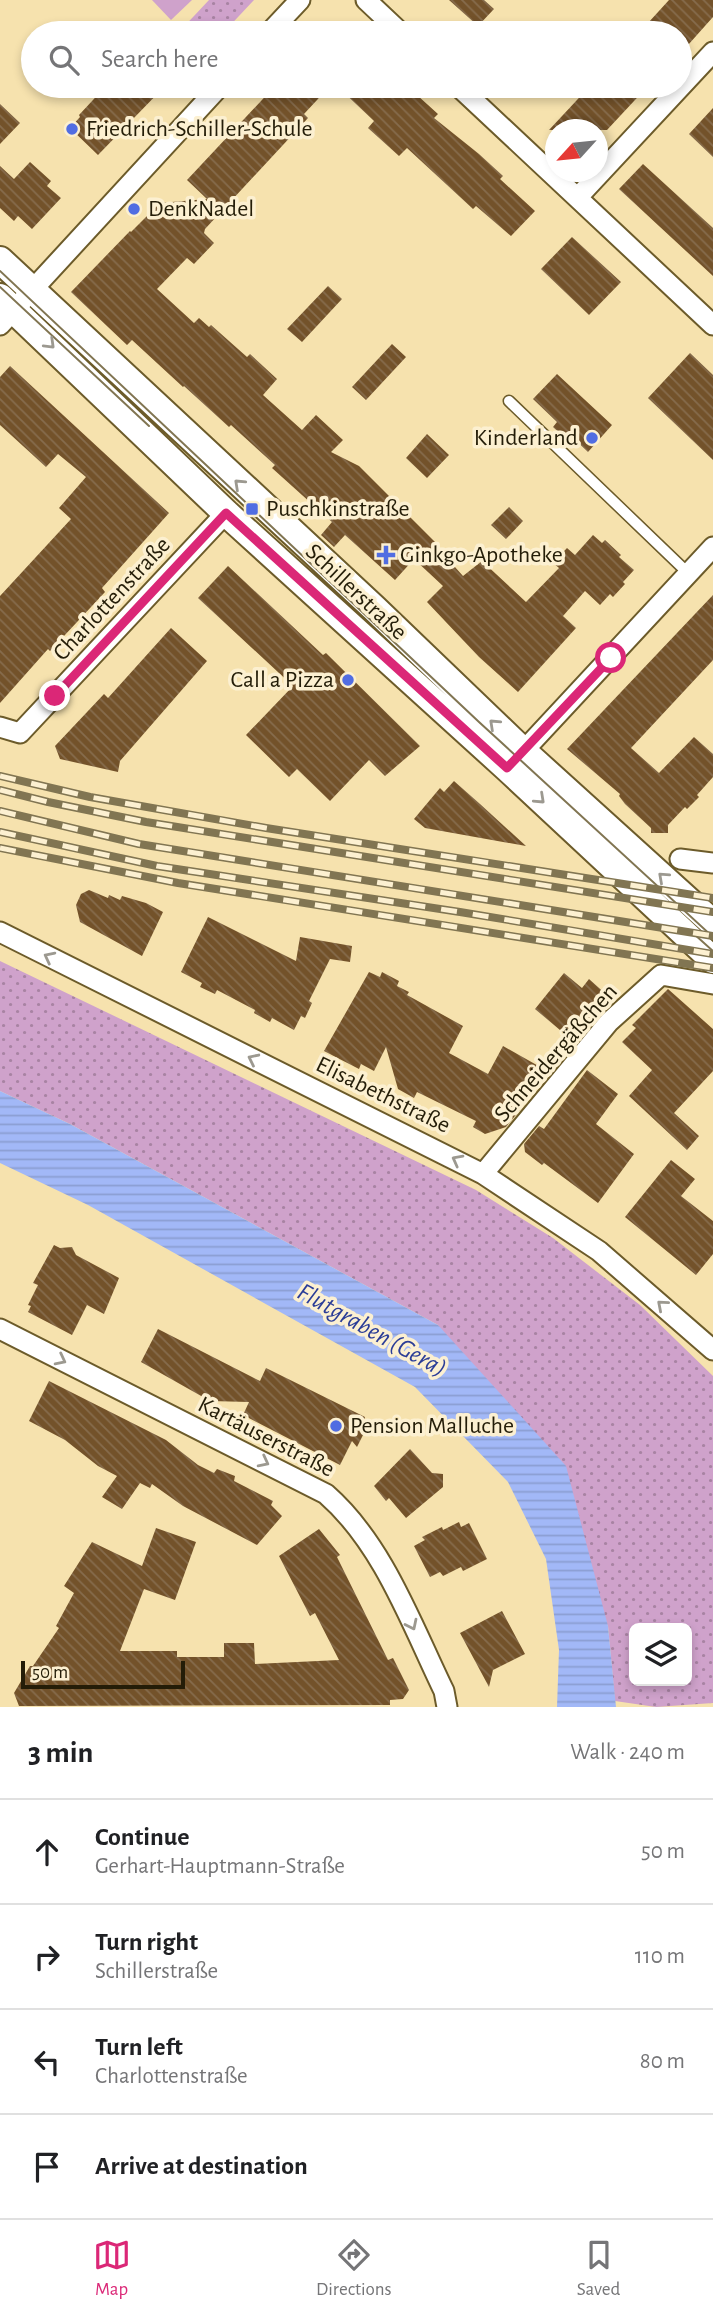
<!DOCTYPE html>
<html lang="en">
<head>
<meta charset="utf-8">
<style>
	:root { --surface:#fff; --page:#f2f2f2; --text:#202124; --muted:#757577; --line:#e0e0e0; --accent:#db2777 }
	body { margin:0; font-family:"Alegreya Sans",sans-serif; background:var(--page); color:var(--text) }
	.controls { position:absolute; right:21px; bottom:21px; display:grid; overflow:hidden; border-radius:10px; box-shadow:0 4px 10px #0003 }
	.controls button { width:63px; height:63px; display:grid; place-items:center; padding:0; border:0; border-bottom:2px solid var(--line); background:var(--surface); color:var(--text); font:35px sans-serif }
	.compass { position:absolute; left:545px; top:119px; width:63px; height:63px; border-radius:50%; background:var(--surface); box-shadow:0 4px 10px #0003; rotate:243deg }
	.scale { position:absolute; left:21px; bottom:18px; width:164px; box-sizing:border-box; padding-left:7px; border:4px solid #241d08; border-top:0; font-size:19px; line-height:24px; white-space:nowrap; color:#241d08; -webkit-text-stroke:5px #fcf0d1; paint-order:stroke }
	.stop { position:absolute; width:21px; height:21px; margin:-16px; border:5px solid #db2777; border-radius:50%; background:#fff }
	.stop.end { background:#db2777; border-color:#fff; box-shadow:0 2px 7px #0008 }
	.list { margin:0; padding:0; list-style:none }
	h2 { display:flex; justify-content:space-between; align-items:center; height:91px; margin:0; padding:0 28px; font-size:30px }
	h2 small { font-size:23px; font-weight:400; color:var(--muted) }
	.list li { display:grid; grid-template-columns:46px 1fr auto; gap:21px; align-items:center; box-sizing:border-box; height:105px; padding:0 28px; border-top:2px solid var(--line) }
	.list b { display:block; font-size:26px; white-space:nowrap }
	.list p { margin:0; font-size:23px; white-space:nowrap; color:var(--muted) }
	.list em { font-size:23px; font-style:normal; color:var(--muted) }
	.icon { flex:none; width:38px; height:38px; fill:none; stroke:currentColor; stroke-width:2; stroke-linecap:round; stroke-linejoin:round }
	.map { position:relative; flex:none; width:713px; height:1707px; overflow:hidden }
	.search { position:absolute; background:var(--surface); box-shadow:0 4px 10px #0003; left:21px; right:21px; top:21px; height:77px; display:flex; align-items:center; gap:18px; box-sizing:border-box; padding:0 24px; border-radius:38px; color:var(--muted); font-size:26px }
	.sheet { height:511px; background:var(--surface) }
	nav { display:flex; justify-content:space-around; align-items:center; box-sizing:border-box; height:98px; border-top:2px solid var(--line); background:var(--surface); font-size:19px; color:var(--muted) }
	nav a { display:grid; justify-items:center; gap:4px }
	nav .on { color:var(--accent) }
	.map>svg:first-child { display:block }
	.grass { fill:url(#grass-dots); fill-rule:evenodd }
	.garden { fill:#cfa2cb }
	.water { fill:url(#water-rules) }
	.building { fill:url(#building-back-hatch) }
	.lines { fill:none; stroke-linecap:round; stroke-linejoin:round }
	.service-casing { stroke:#6c5b2a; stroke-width:13 }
	.minor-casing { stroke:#6c5b2a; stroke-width:23 }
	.secondary-casing { stroke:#6c5b2a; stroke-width:30 }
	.service { stroke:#fff; stroke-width:10 }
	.minor { stroke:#fff; stroke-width:19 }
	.secondary { stroke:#fff; stroke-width:26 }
	.tram { stroke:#817552; stroke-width:2 }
	.rail-casing { stroke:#817552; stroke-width:8 }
	.rail { stroke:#fcf0d1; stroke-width:5; stroke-dasharray:16; stroke-linecap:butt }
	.oneway { stroke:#9c9990 }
	.route { stroke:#db2777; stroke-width:9 }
	.poi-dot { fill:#516de2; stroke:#fcf0d1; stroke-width:2.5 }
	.labels { text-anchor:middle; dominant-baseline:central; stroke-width:7; stroke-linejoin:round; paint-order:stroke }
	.poi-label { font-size:24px; fill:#241d08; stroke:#fcf0d1; text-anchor:start }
	.street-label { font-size:24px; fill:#241d08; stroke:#fcf0d1 }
	.water-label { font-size:26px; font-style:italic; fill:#2b3d97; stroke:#fcf0d1 }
</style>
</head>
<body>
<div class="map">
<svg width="713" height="1707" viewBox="0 0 713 1707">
	<defs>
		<pattern id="grass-dots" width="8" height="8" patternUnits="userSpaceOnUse" patternTransform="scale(1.75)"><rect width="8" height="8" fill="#cfa2cb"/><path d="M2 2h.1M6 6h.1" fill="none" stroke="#a883a3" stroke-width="1.8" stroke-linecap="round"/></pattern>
		<pattern id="water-rules" width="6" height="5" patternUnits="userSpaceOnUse" patternTransform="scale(1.75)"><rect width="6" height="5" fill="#a2b8f7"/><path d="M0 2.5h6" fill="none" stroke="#8b9ed2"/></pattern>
		<pattern id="building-back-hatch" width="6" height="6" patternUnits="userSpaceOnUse" patternTransform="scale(1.75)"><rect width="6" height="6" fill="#73522a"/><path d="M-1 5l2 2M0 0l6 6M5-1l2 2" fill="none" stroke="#866c4d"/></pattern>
	</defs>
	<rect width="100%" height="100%" fill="#f6e2ae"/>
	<path class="grass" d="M209,0H254L223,33H178Z
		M0,961L476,1190L553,1238L640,1305L713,1376V1703L656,1707L615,1701L608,1626L438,1325L70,1124L0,1091ZM634,1628H687V1681H634Z"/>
	<path class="garden" d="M152,0H192L171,20Z"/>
	<path class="water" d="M0,1091L70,1124L438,1325L566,1466L608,1626L616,1707H557L559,1650L546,1559L508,1482L415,1387L88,1205L0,1163Z"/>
	<path class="building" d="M449,0H484L494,9L478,26Z
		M669,0H713V17L680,54V33H660L648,23Z
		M106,86H165L98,155L70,128L80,117L79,115Z
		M275,86H330L304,114L308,118L205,229L204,233L214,243L194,264L187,258L157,289L194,323L199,318L209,327L211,325L247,357L250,354L277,379L263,395L302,430L316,415L343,440L331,452L359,466L439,546L438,548L463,576L482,561L526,602L559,568L553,563L567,548L575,555L593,535L602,543L605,540L621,555L619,557L634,570L623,582L625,584L613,597L610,594L600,605L585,591L563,616L576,628L518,692L479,657L427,602L443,586L414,559L395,580L345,535L334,547L321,535L332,522L272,468L275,465L231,425L229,427L184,386L183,387L132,340L127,345L71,292L130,231L131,232L160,203L207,199L187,180Z
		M337,86H407L438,114L434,118L479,154L503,176L500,179L535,211L511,236L476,206L473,209L407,148L399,156L368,128L374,121Z
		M590,86H648L607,130H549Z
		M0,104L20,123L0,144Z
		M713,108V157L689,134Z
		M30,162L51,181L47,186L61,198L32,229L18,216L14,221L0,208V166L14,179Z
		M643,164L713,228V276L619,189Z
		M572,237L621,282L589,315L541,269Z
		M328,286L342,299L302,342L287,329Z
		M392,344L406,357L366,400L352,387Z
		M690,353L713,375V460L648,398Z
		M10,366L169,513L102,588L105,592L50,651L48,649L0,703V596L71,519L59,508L86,477L58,454L46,467L0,425V377Z
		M557,374L612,425L588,452L569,434L565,438L553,427L557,422L533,399Z
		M427,434L449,455L427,478L406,458Z
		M509,507L523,521L506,539L491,525Z
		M228,566L323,655L326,653L420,746L385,776L369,760L330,801L297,769L289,777L246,735L293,686L198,598Z
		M713,595V660L631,748L659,773L694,737L713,754V777L697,795L699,797L687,809L685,807L668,825V833H651V828L625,804L619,796L620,794L567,749Z
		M171,628L207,661L120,761L118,772L60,759L55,746L104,694L108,698Z
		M454,781L480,804L526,846L425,828L414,819L440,788L444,792Z
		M89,890L108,898L109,895L120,900L122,896L146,903L163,912L142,956L80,922L76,905L81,894Z
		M208,917L296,961L300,937L352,946L350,962L330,959L309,1001L312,1003L305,1018L301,1016L294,1030L272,1018L270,1022L254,1013L255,1010L217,990L215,994L200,987L202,983L181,972Z
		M369,972L380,977L382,972L399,981L397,986L409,992L407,995L463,1026L449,1053L488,1074L503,1046L542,1068L519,1111L506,1127L485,1134L473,1127L476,1121L417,1092L414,1098L398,1089L386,1047L374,1071L361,1064L359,1069L324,1051Z
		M564,973L582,988L589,979L608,996L607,998L608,1000L573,1041L535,1009Z
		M668,989L713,1029V1071L674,1113L699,1136L687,1150L629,1096L652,1070L622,1042L636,1028L632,1025Z
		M587,1070L618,1094L596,1124L634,1154L598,1203L544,1163L542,1165L525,1152L524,1144L539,1126L544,1129Z
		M671,1160L695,1179L681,1196L713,1221V1254L696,1275L625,1217Z
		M54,1245L60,1248L72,1247L76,1255L119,1278L104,1314L87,1305L72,1335L28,1312L31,1306L28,1305L38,1285L33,1283Z
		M158,1329L260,1381L266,1368L365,1417L363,1423L368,1425L357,1447L352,1441L340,1465L243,1415L249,1402L210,1401L141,1362Z
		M49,1381L166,1440L198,1465L214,1473L217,1469L235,1476L234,1481L273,1501L271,1505L282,1516L257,1545L183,1506L152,1484L150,1488L140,1483L122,1509L102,1497L117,1476L98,1466L65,1440L29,1421Z
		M410,1449L432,1473L443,1474V1487L406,1518L389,1498L386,1501L374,1486Z
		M459,1522L461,1527L469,1523L487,1559L463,1571L461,1567L443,1576L440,1572L430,1577L414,1546L425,1540L422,1537L442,1527L443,1530Z
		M156,1528L196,1542L175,1600L144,1589L120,1651H177V1657H224V1643H254L255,1664L339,1660L315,1613L310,1616L279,1556L319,1529L340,1555L337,1557L388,1660L393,1658L409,1690L403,1699L390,1700V1705L19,1706L14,1693L30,1666H33L59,1628L56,1626L74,1593L64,1586L92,1542L142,1566Z
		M502,1611L525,1654L493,1670L489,1687L460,1633Z"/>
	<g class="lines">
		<defs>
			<path id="service" d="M509,401L689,574"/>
			<path id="minor" d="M366,0L401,33
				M269,33L300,0
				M458,86L713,325
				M578,197L713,52
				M0,325L220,86
				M0,727L20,733L226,513
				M516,759L713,547
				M680,859L713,863
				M0,932L483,1174L599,1251L713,1350
				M483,1174L609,1022L661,975L713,984
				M0,1329L326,1494C383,1544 411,1623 444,1691L447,1707"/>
			<path id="secondary" d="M0,260L374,608L523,751L713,923
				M0,297L226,513L507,768L713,960"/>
		</defs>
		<use href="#service" class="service-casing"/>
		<use href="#minor" class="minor-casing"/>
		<use href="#secondary" class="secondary-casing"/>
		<use href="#service" class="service"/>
		<use href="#minor" class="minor"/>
		<use href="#secondary" class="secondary"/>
		<path class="tram" d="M0,271L479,722L713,937
			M0,287L149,426
			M694,934L713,951"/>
		<defs>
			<path id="rail" d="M0,776L90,797L266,828L713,898
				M0,790L48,802L146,822L713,912
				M0,811L139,844L713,936
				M0,832L157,866L460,912L713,954
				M0,848L178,883L713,968"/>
		</defs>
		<use href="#rail" class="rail-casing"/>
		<use href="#rail" class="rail"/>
	</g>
	<defs><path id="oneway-chevron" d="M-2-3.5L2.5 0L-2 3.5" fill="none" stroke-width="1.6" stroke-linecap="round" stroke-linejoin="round" transform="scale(1.75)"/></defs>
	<g class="oneway">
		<use href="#oneway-chevron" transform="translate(50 344) rotate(44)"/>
		<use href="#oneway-chevron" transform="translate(239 484) rotate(-137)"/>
		<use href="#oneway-chevron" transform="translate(494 724) rotate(-137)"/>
		<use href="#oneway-chevron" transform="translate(540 799) rotate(43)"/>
		<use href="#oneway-chevron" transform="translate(663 877) rotate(-138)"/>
		<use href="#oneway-chevron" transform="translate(49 957) rotate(-153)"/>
		<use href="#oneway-chevron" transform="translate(253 1059) rotate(-154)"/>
		<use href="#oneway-chevron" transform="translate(457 1160) rotate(-152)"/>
		<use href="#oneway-chevron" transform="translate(662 1305) rotate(-139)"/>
		<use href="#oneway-chevron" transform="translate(61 1360) rotate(27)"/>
		<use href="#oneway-chevron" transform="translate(264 1462) rotate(27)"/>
		<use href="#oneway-chevron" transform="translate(412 1625) rotate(64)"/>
	</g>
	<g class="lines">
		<path class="route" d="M55,696L226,513L507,768L611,658"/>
	</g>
	<g class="poi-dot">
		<circle cx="72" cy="129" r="7"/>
		<circle cx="134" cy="209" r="7"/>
		<circle cx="592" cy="438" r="7"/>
		<rect x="245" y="502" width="14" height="14" rx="3.5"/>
		<path d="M382.5 544.5h7v7h7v7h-7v7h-7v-7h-7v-7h7z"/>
		<circle cx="348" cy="680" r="7"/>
		<circle cx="336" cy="1426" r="7"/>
	</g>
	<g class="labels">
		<g class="poi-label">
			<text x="86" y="129">Friedrich-Schiller-Schule</text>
			<text x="148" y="209">DenkNadel</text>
			<text x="578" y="438" text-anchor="end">Kinderland</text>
			<text x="266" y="509">Puschkinstraße</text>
			<text x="400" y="555">Ginkgo-Apotheke</text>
			<text x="334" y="680" text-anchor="end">Call a Pizza</text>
			<text x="350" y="1426">Pension Malluche</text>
		</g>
		<g class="street-label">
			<text transform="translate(356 592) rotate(43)">Schillerstraße</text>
			<text transform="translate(112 599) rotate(-47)">Charlottenstraße</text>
			<text transform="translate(556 1053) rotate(-49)">Schneidergäßchen</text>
			<text transform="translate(383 1095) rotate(26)">Elisabethstraße</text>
			<text transform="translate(266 1437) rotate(27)">Kartäuserstraße</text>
		</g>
		<g class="water-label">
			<text transform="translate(372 1330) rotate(29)">Flutgraben (Gera)</text>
		</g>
	</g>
</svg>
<div class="controls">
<button><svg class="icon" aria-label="layers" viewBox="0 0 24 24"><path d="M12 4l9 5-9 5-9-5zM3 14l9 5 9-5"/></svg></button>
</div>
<svg class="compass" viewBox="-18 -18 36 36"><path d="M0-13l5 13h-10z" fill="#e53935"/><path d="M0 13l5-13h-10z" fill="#757577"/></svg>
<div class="scale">50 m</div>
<div class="stop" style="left:611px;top:658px"></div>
<div class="stop end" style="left:55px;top:696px"></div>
<div class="search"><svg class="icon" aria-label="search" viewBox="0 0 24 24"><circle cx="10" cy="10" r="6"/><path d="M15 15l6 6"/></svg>Search here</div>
</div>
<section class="sheet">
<h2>3 min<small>Walk · 240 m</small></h2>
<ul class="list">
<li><svg class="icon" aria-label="ahead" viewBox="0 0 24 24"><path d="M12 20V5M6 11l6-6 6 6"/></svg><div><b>Continue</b><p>Gerhart-Hauptmann-Straße</p></div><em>50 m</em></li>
<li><svg class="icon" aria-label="right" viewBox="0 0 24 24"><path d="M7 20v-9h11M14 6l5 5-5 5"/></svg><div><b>Turn right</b><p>Schillerstraße</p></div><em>110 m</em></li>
<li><svg class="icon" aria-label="left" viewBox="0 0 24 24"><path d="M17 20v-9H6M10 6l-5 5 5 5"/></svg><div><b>Turn left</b><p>Charlottenstraße</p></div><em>80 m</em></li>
<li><svg class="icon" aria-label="arrive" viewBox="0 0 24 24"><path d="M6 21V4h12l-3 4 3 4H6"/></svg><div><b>Arrive at destination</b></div></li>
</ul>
</section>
<nav>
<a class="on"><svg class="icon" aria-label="map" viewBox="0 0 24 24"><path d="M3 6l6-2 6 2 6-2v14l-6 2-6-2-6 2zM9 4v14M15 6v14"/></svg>Map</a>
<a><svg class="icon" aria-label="directions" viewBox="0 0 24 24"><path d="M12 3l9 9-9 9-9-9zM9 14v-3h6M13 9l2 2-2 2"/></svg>Directions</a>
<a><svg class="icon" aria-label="saved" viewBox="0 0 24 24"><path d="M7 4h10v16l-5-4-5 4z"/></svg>Saved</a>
</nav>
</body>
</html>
